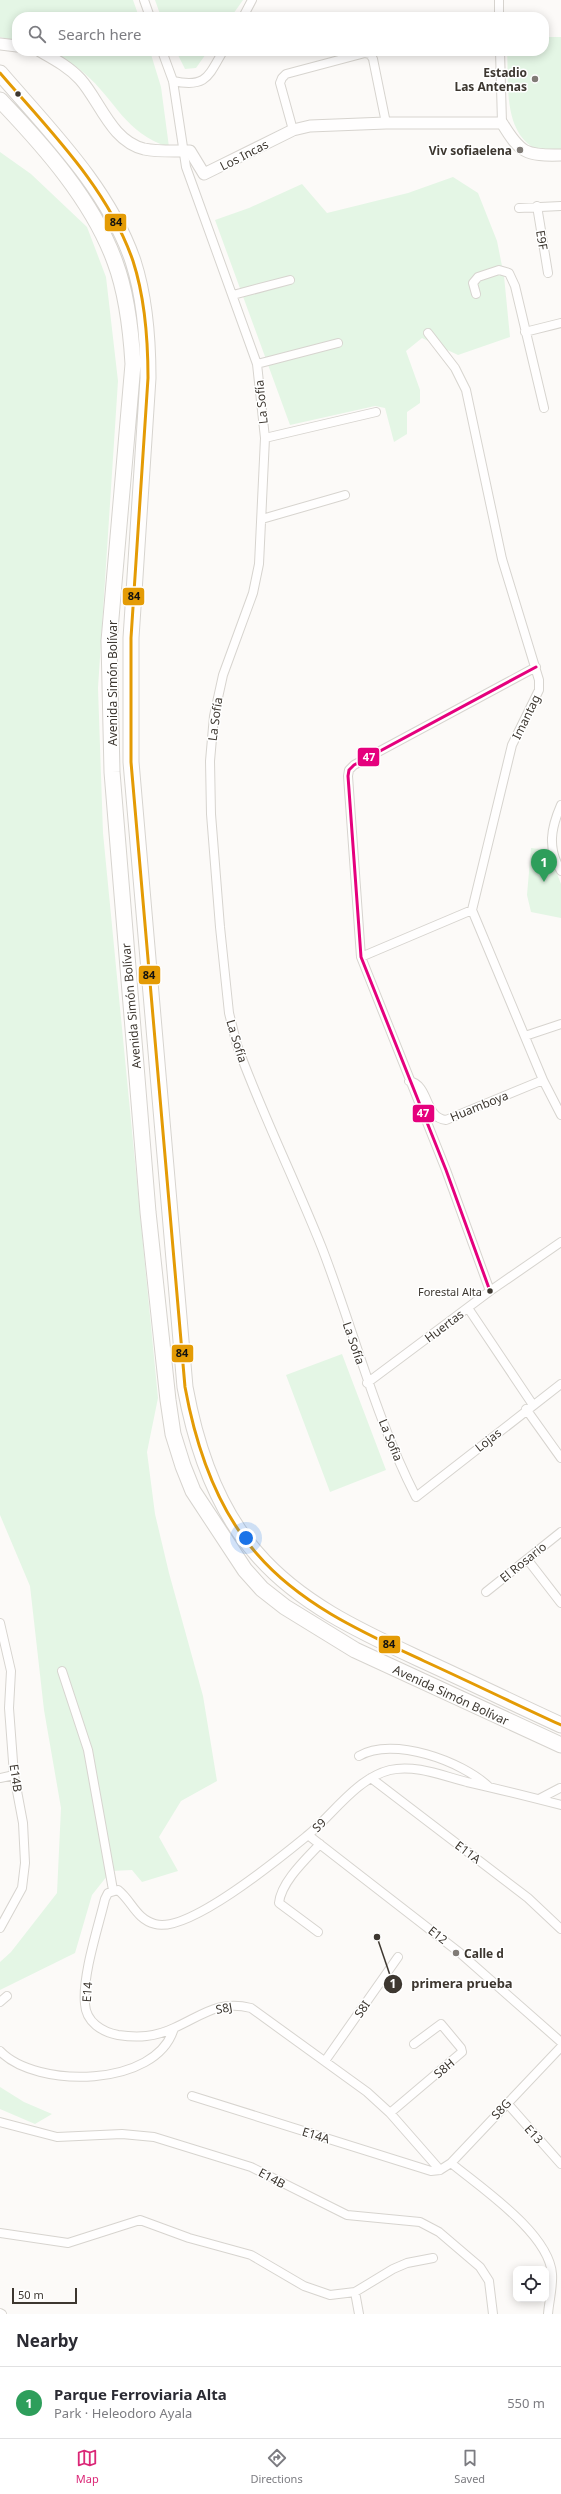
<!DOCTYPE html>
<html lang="en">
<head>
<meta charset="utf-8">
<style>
	:root { --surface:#fff; --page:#f7f7f7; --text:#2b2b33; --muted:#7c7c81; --line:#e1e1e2; --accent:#db2777 }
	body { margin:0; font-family:"Noto Sans",sans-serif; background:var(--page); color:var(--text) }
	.controls { position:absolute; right:12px; bottom:12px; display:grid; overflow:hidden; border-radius:8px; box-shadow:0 2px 10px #0003 }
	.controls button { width:36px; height:36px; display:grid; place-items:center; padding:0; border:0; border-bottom:1px solid var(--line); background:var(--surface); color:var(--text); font:20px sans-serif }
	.scale { position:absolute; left:12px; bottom:10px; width:65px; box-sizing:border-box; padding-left:4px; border:2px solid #3d3730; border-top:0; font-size:11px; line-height:14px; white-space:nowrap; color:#3d3730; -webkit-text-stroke:3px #fff; paint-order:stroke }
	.you { position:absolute; left:246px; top:1538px; width:14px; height:14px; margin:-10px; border:3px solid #fff; border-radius:50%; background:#1a73e8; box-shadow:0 0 0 6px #1a73e833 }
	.badge { display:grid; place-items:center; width:26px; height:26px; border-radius:50%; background:var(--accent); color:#fff; font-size:13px; font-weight:700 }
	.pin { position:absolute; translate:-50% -33px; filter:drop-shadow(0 1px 2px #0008) }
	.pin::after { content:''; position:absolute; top:21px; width:14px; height:12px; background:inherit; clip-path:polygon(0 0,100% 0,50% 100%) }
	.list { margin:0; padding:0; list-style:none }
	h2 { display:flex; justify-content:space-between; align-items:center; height:52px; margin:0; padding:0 16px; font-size:17px }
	h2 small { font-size:13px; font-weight:400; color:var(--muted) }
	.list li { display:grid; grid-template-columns:26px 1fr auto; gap:12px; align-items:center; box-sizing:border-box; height:72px; padding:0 16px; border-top:1px solid var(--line) }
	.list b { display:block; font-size:15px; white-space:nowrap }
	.list p { margin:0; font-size:13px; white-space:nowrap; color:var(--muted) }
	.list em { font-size:13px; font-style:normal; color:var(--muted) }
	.icon { flex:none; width:22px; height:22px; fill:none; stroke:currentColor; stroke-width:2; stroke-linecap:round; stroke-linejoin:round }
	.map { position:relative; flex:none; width:561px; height:2314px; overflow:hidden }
	.search { position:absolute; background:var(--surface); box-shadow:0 2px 10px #0003; left:12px; right:12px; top:12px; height:44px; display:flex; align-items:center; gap:10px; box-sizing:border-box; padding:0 14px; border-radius:16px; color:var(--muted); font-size:15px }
	.sheet { height:124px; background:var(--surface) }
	nav { display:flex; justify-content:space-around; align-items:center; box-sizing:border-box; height:56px; border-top:1px solid var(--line); background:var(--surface); font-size:11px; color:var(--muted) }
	nav a { display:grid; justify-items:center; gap:2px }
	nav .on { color:var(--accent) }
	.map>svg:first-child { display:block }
	.green { fill:#e4f6e5 }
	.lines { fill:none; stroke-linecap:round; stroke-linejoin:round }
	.street-casing { stroke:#d7d4cf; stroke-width:10 }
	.secondary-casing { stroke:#d7d4cf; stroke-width:13 }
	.highway-casing { stroke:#d7d4cf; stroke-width:17 }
	.street { stroke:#fffefe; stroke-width:8 }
	.secondary { stroke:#fffefe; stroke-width:11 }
	.highway { stroke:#fffefe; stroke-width:15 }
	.bus-1-casing { stroke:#fff; stroke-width:6 }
	.bus-2-casing { stroke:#fff; stroke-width:6 }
	.bus-1 { stroke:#e49b05; stroke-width:3 }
	.bus-2 { stroke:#e5007d; stroke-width:3 }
	.poi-dot { fill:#807b76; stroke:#fff; stroke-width:1.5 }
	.bus-dot { fill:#3d3730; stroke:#fff; stroke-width:1.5 }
	.labels { text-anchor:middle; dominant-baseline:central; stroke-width:3; stroke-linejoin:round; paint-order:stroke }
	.bus-label { font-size:11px; fill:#3d3730; stroke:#fff; text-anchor:end }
	.poi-label { font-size:12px; font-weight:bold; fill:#3d3730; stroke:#fff; text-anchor:end }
	.street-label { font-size:12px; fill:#3d3730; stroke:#fff }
	.leader { fill:none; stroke:#3d3730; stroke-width:1.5 }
	.callout-dot { fill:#3d3730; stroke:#fff; stroke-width:1.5 }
	.mark-label { font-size:12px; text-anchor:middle; font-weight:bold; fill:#fff }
	.callout-label { font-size:13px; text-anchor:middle; font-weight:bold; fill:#3d3730; stroke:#fff; stroke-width:3; stroke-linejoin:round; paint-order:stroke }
	.line-badge { stroke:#fff; stroke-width:1.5 }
	.badge-label { font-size:11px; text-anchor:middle; font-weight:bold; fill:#fff }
	.pale-badge-label { font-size:11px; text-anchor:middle; font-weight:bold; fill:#111 }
</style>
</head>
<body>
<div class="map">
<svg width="561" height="2314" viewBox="0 0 561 2314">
	<rect width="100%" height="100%" fill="#fcfaf8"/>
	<path class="green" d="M0,0H133L139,17H17V41L0,37Z
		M155,0H243L231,17H161Z
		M544,37H561V151C552,151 539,152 531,146C503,126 509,81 507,51H544Z
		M49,51H150L161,87L169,147C124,133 116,100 84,73C74,64 61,58 49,51Z
		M176,51H208L196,68L185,69Z
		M0,152L31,174L87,227L106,277L118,381L98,688L103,833L158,1398L147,1452L155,1514L169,1573L203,1696L217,1781L181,1801L159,1837L178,1871L142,1882L132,1870L111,1871L92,1895L75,1953L0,1990V1962L11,1952L57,1893L61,1808L44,1710L30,1586L0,1515Z
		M453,177L478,193L497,241L504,276L510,337L458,355L422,338L406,351L420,390V403L407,412V434L394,442L385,408L375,406L290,425L215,220L249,208L302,184L327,213L408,193Z
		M531,848L548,850L561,884V918L531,912L527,895Z
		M342,1354L386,1470L330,1492L286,1375Z
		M0,2087L24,2102L52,2114L35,2124L0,2109Z"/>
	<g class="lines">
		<defs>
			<path id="street" d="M144,0L150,17
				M499,0V17
				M243,17L252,0
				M162,51L173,81L186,167L257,364L265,438L259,564L253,593L223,675L214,716L210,761L211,814L220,927L229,1013L237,1045C262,1114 295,1180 322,1248C354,1331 375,1417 416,1497L561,1384
				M500,51L502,123
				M173,81C206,88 208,77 223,51
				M293,130L280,83L282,78L286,74L365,53L370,54L373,59L386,123
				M537,206L548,273
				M519,208L561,206
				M476,294L473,283L478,277L499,270L509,273L515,286L544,408
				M233,295L290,280
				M525,332L561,323
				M428,333L455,368L466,390L502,559L539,680V690L512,745L472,910L543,1080L561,1115
				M257,364L338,343
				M265,438L376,412
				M262,519L345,495
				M561,805C551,828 547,848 561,871
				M361,957L472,910
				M525,1036L561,1024
				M409,1081C430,1085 424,1118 446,1120L543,1080
				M490,1291L446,1170L361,957L348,776L349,770L354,765L536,667
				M468,1308L533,1405
				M367,1383L490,1291L561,1242
				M526,1409L561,1458
				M527,1559L561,1603
				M486,1592L561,1532
				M0,1623L11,1671L9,1708L14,1775L23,1823L25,1863L22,1888L0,1928
				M62,1671L88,1750L113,1890
				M359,1756C393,1736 462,1761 489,1787
				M0,1778L14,1775
				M371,1778L528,1898L561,1929
				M539,1799L560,1788
				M308,1835L460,1953L561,2042
				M318,1932L279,1903C281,1882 306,1859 320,1844
				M0,2002L7,1996
				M0,2051C36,2089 157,2088 174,2028
				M325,2061L398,1957
				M192,2096L431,2171L440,2170L451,2163L561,2047
				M507,2103L561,2164
				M390,2113L462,2052L461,2048L441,2024L414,2044
				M0,2122L57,2137L122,2134L154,2137L251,2167L347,2215L420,2222L439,2232L480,2267L489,2281L493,2314
				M451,2163C481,2188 549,2233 552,2274C553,2287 549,2301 548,2314
				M440,2170L390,2113L367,2092L251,2008C218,2000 203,2015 174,2028C155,2037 138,2038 118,2035C102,2032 86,2022 85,2004C82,1976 98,1928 105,1899L108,1893L118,1890C132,1901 136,1919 155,1924C188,1934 281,1857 308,1835C333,1814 357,1778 390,1770C415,1764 443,1776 467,1782C498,1789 530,1797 561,1805
				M0,2233L68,2243L140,2220L189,2238L251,2255L304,2286L330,2295L355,2292L393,2269L407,2263L433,2258
				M355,2292L359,2314
				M0,2313L2,2314"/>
			<path id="secondary" d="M0,44L17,46
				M40,51C54,59 69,67 80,79C100,101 111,141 144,149C159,152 175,151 190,151L204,174L293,130L310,126L386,123H502C520,153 526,156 561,155"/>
			<path id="highway" d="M0,73C49,130 108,188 133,261C145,298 148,339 148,378L131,638V762L185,1387C196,1447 216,1508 257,1554C301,1605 364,1633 424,1661C470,1682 515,1704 561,1725
				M0,100C44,146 93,201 115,262C127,294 131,331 133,364L109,641L112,772L148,1212L168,1400L173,1434L183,1466L193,1491L245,1570L262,1589L285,1607L355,1650L561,1745"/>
		</defs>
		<use href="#street" class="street-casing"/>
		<use href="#secondary" class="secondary-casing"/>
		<use href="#highway" class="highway-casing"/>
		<use href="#street" class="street"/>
		<use href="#secondary" class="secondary"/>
		<use href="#highway" class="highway"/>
		<defs>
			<path id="bus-1" d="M0,73C49,130 108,188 133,261C145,298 148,339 148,378L131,638V762L185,1387C196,1447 216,1508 257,1554C301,1605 364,1633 424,1661C470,1682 515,1704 561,1725"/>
			<path id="bus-2" d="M490,1291L446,1170L361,957L348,776L349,770L354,765L536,667"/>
		</defs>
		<use href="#bus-1" class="bus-1-casing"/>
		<use href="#bus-2" class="bus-2-casing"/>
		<use href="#bus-1" class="bus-1"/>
		<use href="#bus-2" class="bus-2"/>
	</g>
	<g class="poi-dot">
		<circle cx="535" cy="79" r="4"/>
		<circle cx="520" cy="150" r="4"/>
		<circle cx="456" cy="1953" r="4"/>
	</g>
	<g class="bus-dot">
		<circle cx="18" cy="94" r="3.5"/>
		<circle cx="490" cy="1291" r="3.5"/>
	</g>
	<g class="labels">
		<g class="bus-label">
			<text x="482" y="1291">Forestal Alta</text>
		</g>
		<g class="poi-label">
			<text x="527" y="72">Estadio<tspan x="527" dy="14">Las Antenas</tspan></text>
			<text x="512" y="150">Viv sofiaelena</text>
			<text x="464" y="1953" text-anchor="start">Calle d</text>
		</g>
		<g class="street-label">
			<text transform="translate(244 155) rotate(-27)">Los Incas</text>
			<text transform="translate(542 240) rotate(81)">E9F</text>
			<text transform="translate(261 402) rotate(-96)">La Sofía</text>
			<text transform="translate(112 683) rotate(-90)">Avenida Simón Bolívar</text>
			<text transform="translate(526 717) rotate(-64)">Imantag</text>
			<text transform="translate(215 719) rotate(-82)">La Sofía</text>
			<text transform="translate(131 1006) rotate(-95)">Avenida Simón Bolívar</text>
			<text transform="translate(237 1041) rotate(73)">La Sofía</text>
			<text transform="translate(479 1106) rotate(-22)">Huamboya</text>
			<text transform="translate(444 1326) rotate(-37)">Huertas</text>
			<text transform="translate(354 1343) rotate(71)">La Sofía</text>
			<text transform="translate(391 1440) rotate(68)">La Sofia</text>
			<text transform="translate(488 1440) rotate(-38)">Lojas</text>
			<text transform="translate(523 1562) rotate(-39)">El Rosario</text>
			<text transform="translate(451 1695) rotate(25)">Avenida Simón Bolívar</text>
			<text transform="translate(16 1778) rotate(82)">E14B</text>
			<text transform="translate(319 1825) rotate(-44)">S9</text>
			<text transform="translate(468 1852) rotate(37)">E11A</text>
			<text transform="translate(438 1935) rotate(38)">E12</text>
			<text transform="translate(87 1992) rotate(-86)">E14</text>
			<text transform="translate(224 2008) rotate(-10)">S8J</text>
			<text transform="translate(362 2009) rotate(-55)">S8I</text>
			<text transform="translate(444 2068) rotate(-40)">S8H</text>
			<text transform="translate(501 2109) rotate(-47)">S8G</text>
			<text transform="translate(534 2134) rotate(48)">E13</text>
			<text transform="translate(316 2135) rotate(17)">E14A</text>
			<text transform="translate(272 2178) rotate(28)">E14B</text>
		</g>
	</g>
	<path class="leader" d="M377 1937L393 1984"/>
	<g class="callout-dot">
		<circle cx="377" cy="1937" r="4"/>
		<circle cx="393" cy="1984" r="10"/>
	</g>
	<g class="mark-label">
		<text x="393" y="1988">1</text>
	</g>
	<g class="callout-label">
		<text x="462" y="1988">primera prueba</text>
	</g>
	<g class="line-badge">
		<rect x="104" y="213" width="23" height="19" rx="4" fill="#e49b05"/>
		<rect x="122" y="587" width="23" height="19" rx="4" fill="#e49b05"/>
		<rect x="357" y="747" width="23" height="20" rx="4" fill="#e5007d"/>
		<rect x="138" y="965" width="23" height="20" rx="4" fill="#e49b05"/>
		<rect x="412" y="1104" width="23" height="19" rx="4" fill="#e5007d"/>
		<rect x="171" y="1344" width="23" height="19" rx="4" fill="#e49b05"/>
		<rect x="378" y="1635" width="23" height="19" rx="4" fill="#e49b05"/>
	</g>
	<g class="badge-label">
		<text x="369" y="761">47</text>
		<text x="423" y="1117">47</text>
	</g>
	<g class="pale-badge-label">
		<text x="116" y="226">84</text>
		<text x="134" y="600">84</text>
		<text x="149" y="979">84</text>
		<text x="182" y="1357">84</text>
		<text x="389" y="1648">84</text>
	</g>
</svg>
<div class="controls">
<button><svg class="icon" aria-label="locate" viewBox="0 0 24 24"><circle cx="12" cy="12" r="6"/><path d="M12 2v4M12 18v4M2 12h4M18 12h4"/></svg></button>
</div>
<div class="scale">50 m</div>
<div class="you"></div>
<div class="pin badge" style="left:544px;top:882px;background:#2e9e5b">1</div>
<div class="search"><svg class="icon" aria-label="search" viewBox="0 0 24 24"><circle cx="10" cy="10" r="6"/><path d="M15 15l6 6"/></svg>Search here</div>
</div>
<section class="sheet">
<h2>Nearby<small></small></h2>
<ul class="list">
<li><span class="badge" style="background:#2e9e5b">1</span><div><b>Parque Ferroviaria Alta</b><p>Park · Heleodoro Ayala</p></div><em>550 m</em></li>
</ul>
</section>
<nav>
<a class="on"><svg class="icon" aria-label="map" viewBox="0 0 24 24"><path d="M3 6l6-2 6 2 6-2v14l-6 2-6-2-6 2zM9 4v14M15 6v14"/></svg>Map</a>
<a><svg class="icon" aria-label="directions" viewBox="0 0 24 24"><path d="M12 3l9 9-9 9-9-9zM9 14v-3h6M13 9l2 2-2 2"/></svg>Directions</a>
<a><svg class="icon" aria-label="saved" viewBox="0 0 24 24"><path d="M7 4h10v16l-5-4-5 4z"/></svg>Saved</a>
</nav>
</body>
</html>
